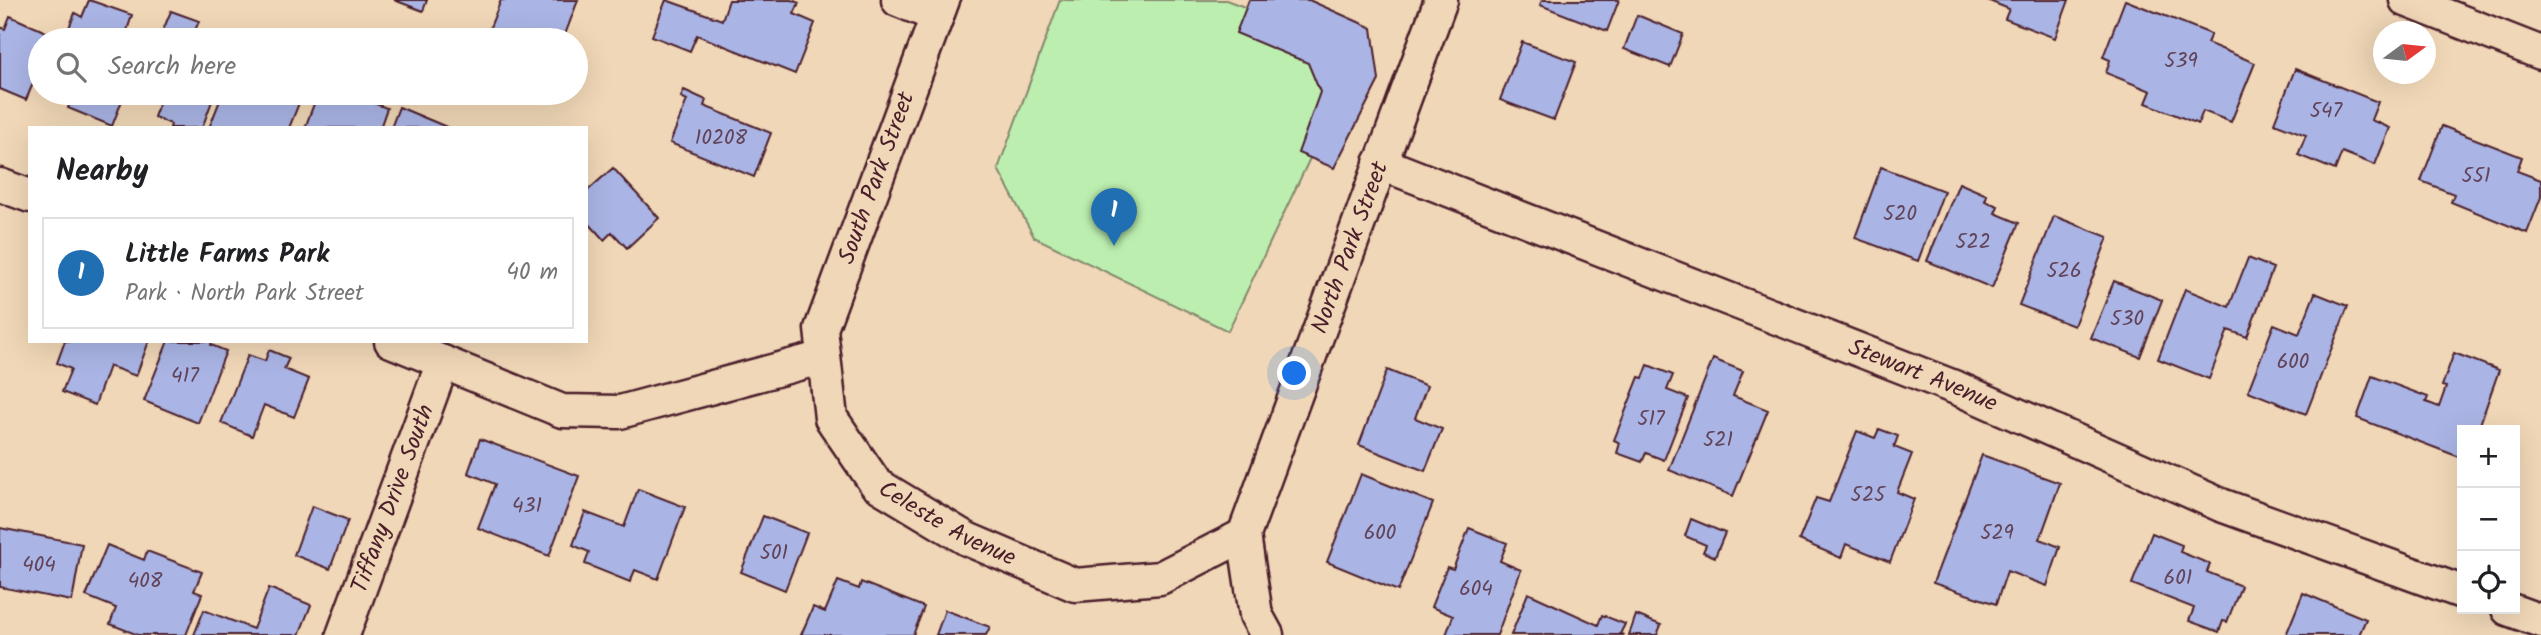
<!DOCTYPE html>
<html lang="en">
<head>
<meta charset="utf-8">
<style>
	:root { --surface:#fff; --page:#f2f2f2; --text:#202124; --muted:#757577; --line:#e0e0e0; --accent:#1f6fb2 }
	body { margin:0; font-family:Kalam,sans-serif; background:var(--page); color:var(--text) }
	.controls { position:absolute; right:21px; bottom:21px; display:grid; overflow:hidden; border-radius:0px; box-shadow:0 7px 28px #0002 }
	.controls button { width:63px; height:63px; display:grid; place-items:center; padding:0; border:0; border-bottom:2px solid var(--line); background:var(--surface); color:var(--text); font:35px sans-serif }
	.compass { position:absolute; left:2373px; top:21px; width:63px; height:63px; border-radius:50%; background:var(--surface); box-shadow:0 7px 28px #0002; rotate:75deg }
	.you { position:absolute; left:1295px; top:374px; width:24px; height:24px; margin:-18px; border:5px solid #fff; border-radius:50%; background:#1a73e8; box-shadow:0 0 0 10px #1a73e833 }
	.badge { display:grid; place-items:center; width:46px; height:46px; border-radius:50%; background:var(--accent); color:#fff; font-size:23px; font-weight:700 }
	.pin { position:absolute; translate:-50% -58px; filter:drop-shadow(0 2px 4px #0008) }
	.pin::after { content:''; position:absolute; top:37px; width:24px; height:21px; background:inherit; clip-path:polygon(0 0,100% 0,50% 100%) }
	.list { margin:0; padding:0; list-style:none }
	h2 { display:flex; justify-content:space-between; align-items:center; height:91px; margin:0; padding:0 28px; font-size:30px }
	h2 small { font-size:23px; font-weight:400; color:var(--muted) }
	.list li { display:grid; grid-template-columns:46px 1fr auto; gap:21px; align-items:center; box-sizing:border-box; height:112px; margin:0 14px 14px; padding:0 14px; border:2px solid var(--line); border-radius:0px }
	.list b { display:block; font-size:26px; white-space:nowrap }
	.list p { margin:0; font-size:23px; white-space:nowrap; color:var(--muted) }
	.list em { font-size:23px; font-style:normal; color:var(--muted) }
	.icon { flex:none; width:38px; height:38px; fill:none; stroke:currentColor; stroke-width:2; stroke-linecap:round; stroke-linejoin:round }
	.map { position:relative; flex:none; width:2541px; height:635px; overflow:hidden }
	.search { position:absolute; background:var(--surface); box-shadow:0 7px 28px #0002; left:28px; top:28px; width:560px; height:77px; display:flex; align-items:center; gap:18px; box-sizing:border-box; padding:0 24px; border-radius:38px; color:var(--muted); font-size:26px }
	.panel { position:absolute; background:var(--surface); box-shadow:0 7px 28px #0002; left:28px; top:126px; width:560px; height:217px; border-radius:0px }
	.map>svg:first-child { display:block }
	.green { fill:#bcefaf; stroke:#83876d; stroke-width:2 }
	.building { fill:#aab5e5; stroke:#4a1f2b; stroke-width:2 }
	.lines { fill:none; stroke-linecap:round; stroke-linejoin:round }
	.street-casing { stroke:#4a1f2b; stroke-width:37 }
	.street { stroke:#f0d7b7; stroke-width:32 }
	.labels { text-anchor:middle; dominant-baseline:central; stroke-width:5; stroke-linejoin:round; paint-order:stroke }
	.number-label { font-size:21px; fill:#62445a }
	.street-label { font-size:24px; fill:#4a1f2b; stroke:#f0d7b7 }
</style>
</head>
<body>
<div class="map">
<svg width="2541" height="635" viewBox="0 0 2541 635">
	<rect width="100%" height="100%" fill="#f0d7b7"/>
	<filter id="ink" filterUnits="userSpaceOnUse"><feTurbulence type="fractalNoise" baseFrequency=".0143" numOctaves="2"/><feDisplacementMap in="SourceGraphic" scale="14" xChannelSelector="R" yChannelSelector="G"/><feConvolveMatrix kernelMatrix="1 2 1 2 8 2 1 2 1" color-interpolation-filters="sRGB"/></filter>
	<g filter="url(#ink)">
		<path class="green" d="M1060,0H1226L1339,42L1349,76L1228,331L1034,237L998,169Z"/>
		<path class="building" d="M89,0L132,15L124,40H64L75,13L82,17Z
			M394,0H427L423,11Z
			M501,0H578L563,40H516L489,30Z
			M666,0L722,20L729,0H792L799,3L794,14L815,23L795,74L697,35L690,51L652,36Z
			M1249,0H1309L1372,28L1379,80L1334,168L1298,153L1320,92L1308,63L1236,33Z
			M1542,0H1619L1607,31L1540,5Z
			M1987,0H2069L2055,38L2005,19L2009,9Z
			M2125,0L2211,34L2207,43L2255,63L2231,122L2203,111L2198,124L2146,103L2151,91L2106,73L2110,60L2103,57Z
			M171,11L199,21L191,40H159Z
			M1637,15L1683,34L1670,67L1624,49Z
			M10,16L55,36L53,40H40V67L26,100L0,89V27L5,29Z
			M1522,42L1576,62L1554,120L1500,100Z
			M2295,69L2378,102L2371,120L2390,128L2375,165L2342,152L2335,170L2298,155L2306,135L2274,123Z
			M684,90L706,100L704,106L771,133L754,177L670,143L687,100L681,97Z
			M74,93H125L112,126L68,108Z
			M163,93H215L202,128H170L171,124L154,117Z
			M223,93H303L289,128H209Z
			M318,93H346L387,108L380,128H305Z
			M399,107L449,128H391Z
			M2442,126L2522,157L2517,171L2541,180V197L2527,233L2451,202L2454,194L2421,181Z
			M1881,167L1944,191L1918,261L1855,238Z
			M613,168L659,218L627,248L612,232L604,240L586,220V192Z
			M1959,183L1987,195L1985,201L1998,206L1995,213L2019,223L1992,288L1927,261Z
			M2054,216L2108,237L2074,326L2019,305Z
			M2248,258L2273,268L2247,337L2228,330L2209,379L2158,359L2185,289L2229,307Z
			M2114,281L2162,300L2140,357L2091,338Z
			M2315,293L2348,306L2306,414L2248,391L2274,324L2299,334Z
			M65,341H149L136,376L109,366L95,405L62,392L71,369L57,363Z
			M168,341H212L211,345L226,351L198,423L144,401Z
			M269,350L289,358L284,369L309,379L294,417L264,405L252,436L221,423L248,355L265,361Z
			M2454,353L2499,370L2478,430H2462V458L2357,418L2372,376L2428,397L2426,402L2439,407L2446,387L2442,386Z
			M1713,359L1743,371L1733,396L1768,410L1733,496L1669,470Z
			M1648,365L1673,375L1667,390L1688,398L1664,460L1646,453L1642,462L1617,453L1620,443L1614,440L1639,377L1643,378Z
			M1387,370L1427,386L1415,418L1442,429L1425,471L1359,445Z
			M1879,429L1898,436L1894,447L1912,454L1897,492L1914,499L1890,562L1846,544L1841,558L1799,540L1816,498L1829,502L1857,431L1875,438Z
			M480,439L579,476L549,556L478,528L495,484L468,473Z
			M1982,455L2060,483L2040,539L2060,547L2047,586L2007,571L1996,604L1933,583Z
			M1361,474L1433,503L1398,591L1327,562Z
			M638,489L685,507L658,579L635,570L630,582L585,564L589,552L573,545L585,512L624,527Z
			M312,506L348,520L330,569L294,555Z
			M763,516L807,533L785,590L741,572Z
			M1691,519L1725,533L1715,557L1703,552L1706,545L1685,536Z
			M0,528L82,544L72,601L0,587Z
			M1469,528L1507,543L1500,561L1521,570L1497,635H1446L1453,616L1431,607L1447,567L1453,569Z
			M2152,533L2182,545L2180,552L2210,564L2207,572L2241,586L2227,622L2223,621L2219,632L2189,621L2194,608L2132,584Z
			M107,545L144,560L147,551L202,572L194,591L202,594L186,635H138L110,624L116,608L86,596Z
			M838,581L859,589L861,582L924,607L913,635H801L813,607L825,612Z
			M269,588L311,605L299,635H194L204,610L253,629Z
			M1528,593L1598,625L1602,615L1625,624L1620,634L1624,635H1511Z
			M2303,593L2366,619L2359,635H2286Z
			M945,610L990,627L986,635H936Z
			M1636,615L1661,625L1657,635H1629Z"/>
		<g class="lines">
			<defs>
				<g id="street">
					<path d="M898,0L937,16"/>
					<path id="s1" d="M943,0L821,329L831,418L876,484L967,539L1075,585L1160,578L1244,535"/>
					<path d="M2406,0L2541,53"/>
					<path id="s2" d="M1380,163L1959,389L2221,505L2462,592"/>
					<path d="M0,185L30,196"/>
					<path d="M391,341L562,411L620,412L824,357"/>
					<path d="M2508,609L2541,621"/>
					<path id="s3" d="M343,635L443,362"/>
					<path id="s4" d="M1267,635L1256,615L1244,535L1441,0"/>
				</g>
			</defs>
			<use href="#street" class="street-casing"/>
			<use href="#street" class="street"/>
		</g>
	</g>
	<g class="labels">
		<g class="number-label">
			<text x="2181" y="61">539</text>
			<text x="2326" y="111">547</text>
			<text x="721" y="138">10208</text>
			<text x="2476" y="176">551</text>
			<text x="1900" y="214">520</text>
			<text x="1973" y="242">522</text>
			<text x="2064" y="271">526</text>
			<text x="2127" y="319">530</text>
			<text x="2293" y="362">600</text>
			<text x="185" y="376">417</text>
			<text x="1651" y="419">517</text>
			<text x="1718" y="440">521</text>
			<text x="1868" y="495">525</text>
			<text x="527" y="506">431</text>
			<text x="1380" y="533">600</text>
			<text x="1997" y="533">529</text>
			<text x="774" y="553">501</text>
			<text x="39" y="565">404</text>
			<text x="2178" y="578">601</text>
			<text x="145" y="581">408</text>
			<text x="1476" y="589">604</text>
		</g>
		<g class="street-label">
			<text transform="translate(877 178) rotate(-70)">South Park Street</text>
			<text stroke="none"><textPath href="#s4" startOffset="410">North Park Street</textPath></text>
			<text stroke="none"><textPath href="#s2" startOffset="583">Stewart Avenue</textPath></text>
			<text stroke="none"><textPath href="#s3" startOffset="145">Tiffany Drive South</textPath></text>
			<text stroke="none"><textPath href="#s1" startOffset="602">Celeste Avenue</textPath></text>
		</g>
	</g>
</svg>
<div class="controls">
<button>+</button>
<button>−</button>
<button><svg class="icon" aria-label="locate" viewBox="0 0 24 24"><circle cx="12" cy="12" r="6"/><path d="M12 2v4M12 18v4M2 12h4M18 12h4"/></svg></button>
</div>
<svg class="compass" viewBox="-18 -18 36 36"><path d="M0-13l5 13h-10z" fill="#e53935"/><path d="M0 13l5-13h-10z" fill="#757577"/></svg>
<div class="you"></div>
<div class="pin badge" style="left:1114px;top:246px">1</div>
<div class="search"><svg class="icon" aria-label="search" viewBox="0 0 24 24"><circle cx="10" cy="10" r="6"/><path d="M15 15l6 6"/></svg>Search here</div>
<section class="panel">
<h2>Nearby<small></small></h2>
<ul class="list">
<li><span class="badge">1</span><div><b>Little Farms Park</b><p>Park · North Park Street</p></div><em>40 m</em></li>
</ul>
</section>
</div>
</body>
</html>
